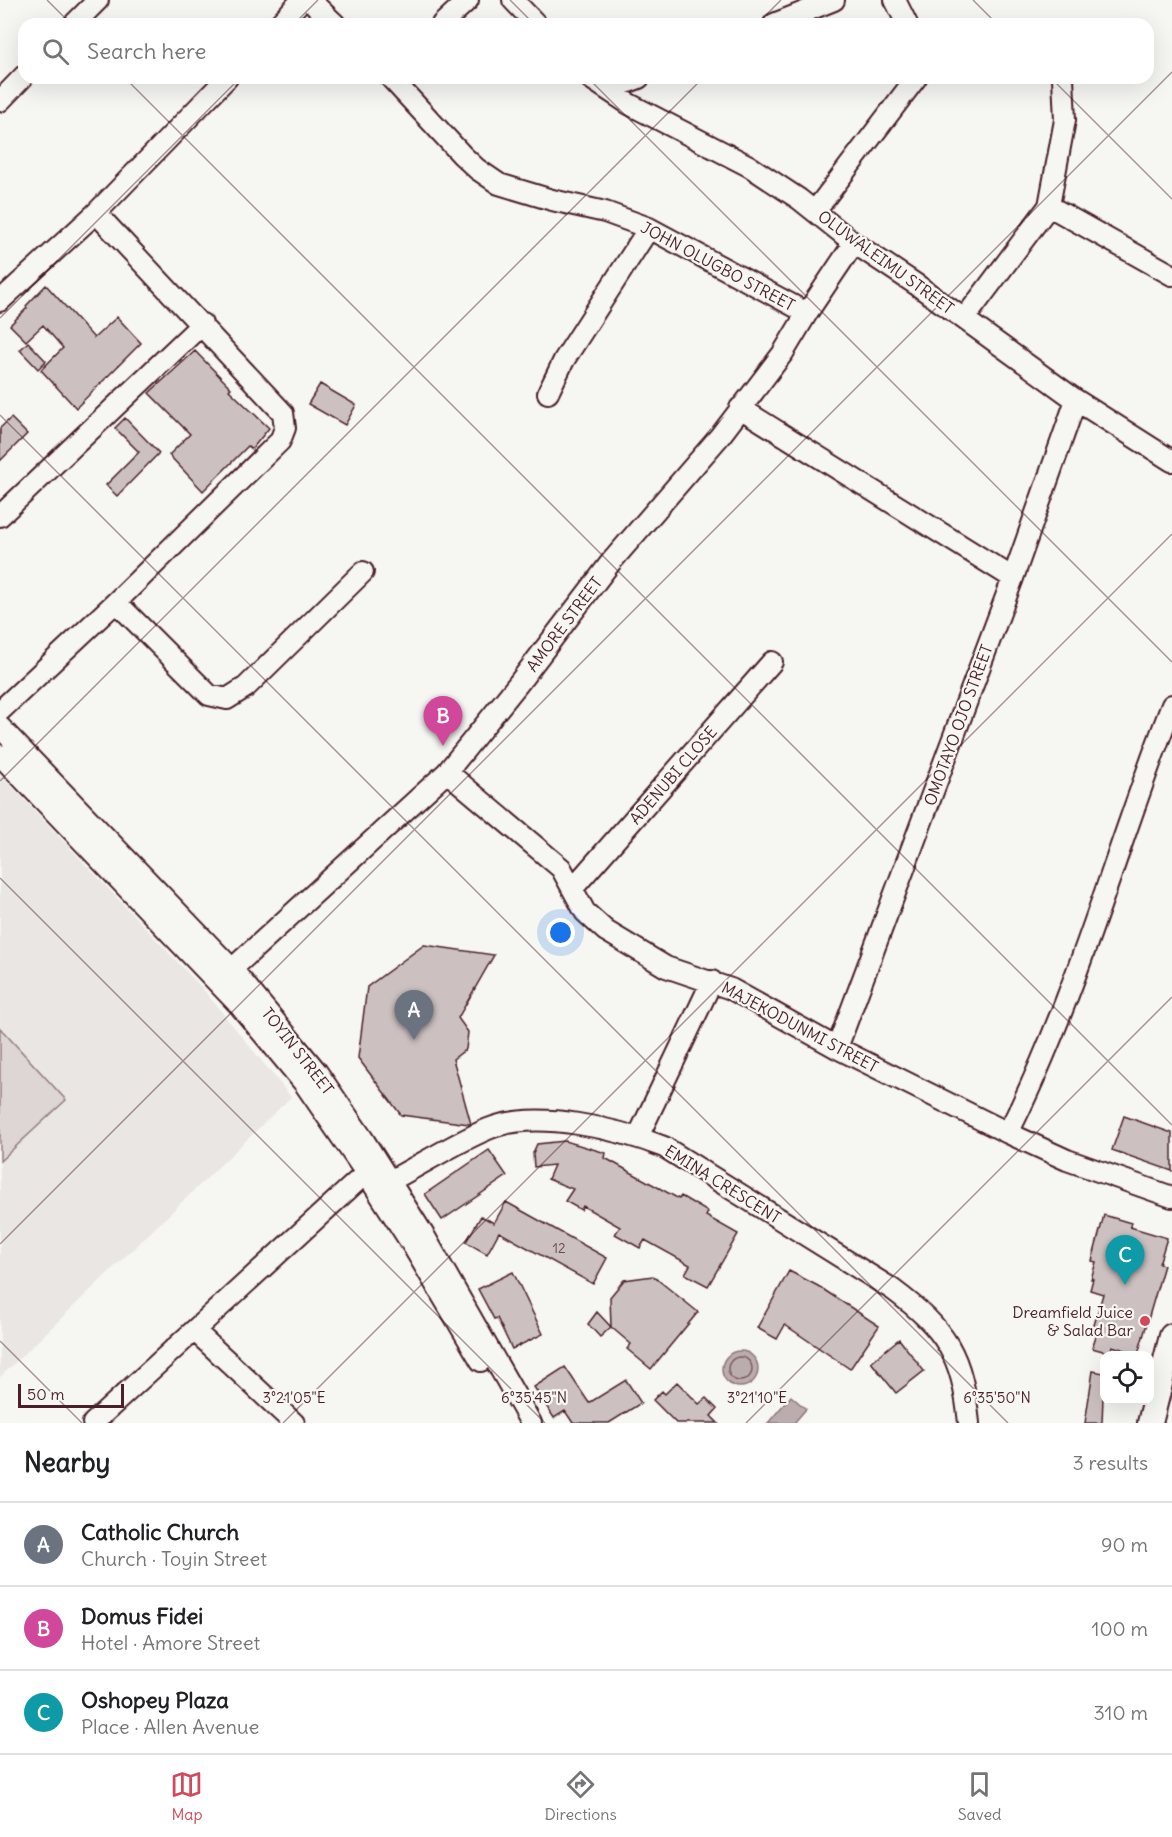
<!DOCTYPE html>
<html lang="en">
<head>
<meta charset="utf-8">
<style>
	:root { --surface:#fff; --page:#f2f2f2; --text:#202124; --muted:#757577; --line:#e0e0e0; --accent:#d1495b }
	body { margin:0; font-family:Delius,sans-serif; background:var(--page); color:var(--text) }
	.controls { position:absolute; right:18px; bottom:18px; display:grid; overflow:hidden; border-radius:12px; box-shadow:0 6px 24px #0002 }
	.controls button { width:54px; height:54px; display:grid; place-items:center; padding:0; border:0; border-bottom:2px solid var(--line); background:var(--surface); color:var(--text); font:30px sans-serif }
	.scale { position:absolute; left:18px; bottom:15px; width:106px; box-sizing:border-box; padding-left:6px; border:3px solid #4a1f2b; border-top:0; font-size:16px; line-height:21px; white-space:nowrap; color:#4a1f2b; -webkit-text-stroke:4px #f6f6f2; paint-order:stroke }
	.you { position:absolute; left:561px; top:933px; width:21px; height:21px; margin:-15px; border:4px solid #fff; border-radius:50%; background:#1a73e8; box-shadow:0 0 0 9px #1a73e833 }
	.badge { display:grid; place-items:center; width:39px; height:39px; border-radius:50%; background:var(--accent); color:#fff; font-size:20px; font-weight:700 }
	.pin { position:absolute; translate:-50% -50px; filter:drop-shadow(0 2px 3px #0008) }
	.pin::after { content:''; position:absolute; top:32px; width:21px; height:18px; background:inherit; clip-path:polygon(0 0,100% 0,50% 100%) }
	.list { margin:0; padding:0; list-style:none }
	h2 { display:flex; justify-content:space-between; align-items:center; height:78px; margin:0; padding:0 24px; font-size:26px }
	h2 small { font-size:20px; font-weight:400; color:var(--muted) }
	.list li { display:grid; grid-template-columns:39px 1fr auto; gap:18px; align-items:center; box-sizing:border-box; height:84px; padding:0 24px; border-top:2px solid var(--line) }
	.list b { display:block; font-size:22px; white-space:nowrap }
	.list p { margin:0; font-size:20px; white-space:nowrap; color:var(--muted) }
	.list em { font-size:20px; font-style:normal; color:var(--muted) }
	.icon { flex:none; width:33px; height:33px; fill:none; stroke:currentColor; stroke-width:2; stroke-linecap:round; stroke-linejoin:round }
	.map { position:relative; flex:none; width:1172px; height:1423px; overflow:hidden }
	.search { position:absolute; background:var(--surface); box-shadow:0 6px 24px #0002; left:18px; right:18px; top:18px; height:66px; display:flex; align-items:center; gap:15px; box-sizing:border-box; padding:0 21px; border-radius:18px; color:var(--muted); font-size:22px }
	.sheet { height:330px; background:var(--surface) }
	nav { display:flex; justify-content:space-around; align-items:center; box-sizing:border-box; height:84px; border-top:2px solid var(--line); background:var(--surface); font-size:16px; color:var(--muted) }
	nav a { display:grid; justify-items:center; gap:3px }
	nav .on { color:var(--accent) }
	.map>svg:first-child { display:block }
	.built { fill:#e9e6e3 }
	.green { fill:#ddd6d5; stroke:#947a80; stroke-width:1.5 }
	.water { fill:#bbadae; stroke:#8e747a; stroke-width:1.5 }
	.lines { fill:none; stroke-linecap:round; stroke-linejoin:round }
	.shore { stroke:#77585f; stroke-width:1.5 }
	.building { fill:#ccc1c0; stroke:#4a1f2b; stroke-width:1.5 }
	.minor-casing { stroke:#4a1f2b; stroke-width:24 }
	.major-casing { stroke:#4a1f2b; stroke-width:28 }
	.minor { stroke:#f6f6f2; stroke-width:20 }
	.major { stroke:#f6f6f2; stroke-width:24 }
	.ticks { fill:none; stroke:#4a1f2b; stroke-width:1.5; stroke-opacity:0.45 }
	.poi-dot { fill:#d1495b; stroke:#f6f6f2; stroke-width:2 }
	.labels { text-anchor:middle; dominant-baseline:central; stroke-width:4.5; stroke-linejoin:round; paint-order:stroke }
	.number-label { font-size:14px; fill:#6a4850 }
	.street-label { font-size:16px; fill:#4a1f2b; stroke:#f6f6f2 }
	.poi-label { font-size:16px; fill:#4a1f2b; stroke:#f6f6f2; text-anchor:end }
	.ticks-label { font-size:15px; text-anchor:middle; fill:#4a1f2b; stroke:#f6f6f2; stroke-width:4.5; stroke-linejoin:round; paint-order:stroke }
</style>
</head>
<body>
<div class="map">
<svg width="1172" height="1423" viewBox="0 0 1172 1423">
	<rect width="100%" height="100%" fill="#f6f6f2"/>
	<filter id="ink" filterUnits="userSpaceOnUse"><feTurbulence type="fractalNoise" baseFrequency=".0167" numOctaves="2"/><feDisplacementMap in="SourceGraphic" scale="12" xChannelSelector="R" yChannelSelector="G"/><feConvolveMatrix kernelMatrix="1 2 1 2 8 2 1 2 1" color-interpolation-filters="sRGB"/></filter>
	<g filter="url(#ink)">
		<path class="built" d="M0,774L202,988L291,1097L0,1377Z"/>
		<path class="green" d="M0,1028L66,1100L0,1161Z"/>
		<path class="water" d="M722 1369a18 18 0 1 1 36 0a18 18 0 1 1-36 0Z
			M791,1396L806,1409L794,1423H768Z"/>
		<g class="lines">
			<path class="shore" d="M728 1369a12 12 0 1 1 24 0a12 12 0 1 1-24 0Z"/>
		</g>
		<path class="building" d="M46,285L94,338L117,317L141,343L76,408L41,370L63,348L43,325L26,341L10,325L27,308L26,306Z
			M28,342L46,361L38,369L20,350Z
			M195,351L231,388L229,390L269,428L252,449L248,446L203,491L169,455L190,434L149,393Z
			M320,384L356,405L345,425L308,404Z
			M11,418L27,434L0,461V428Z
			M125,418L159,453L117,496L106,485L139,452L115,428Z
			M424,945L494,955L458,1018L468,1032L466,1049L453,1059L471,1124H469L401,1115L358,1058L367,987Z
			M1124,1116L1172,1133V1171L1112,1150Z
			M565,1141L606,1153L605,1158L679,1199L681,1196L708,1212L706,1216L738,1234L708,1286L685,1274L690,1265L645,1240L640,1248L615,1234L620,1227L583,1206L581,1210L565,1201L573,1189L548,1179L554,1165L534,1167L533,1153L537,1144Z
			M489,1150L507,1176L442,1220L425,1194Z
			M506,1202L607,1258L593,1284L499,1232L487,1254L466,1242L481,1216L494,1223Z
			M1104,1215L1131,1223L1130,1227L1167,1238L1159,1264L1164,1265L1138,1354L1112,1346L1110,1353L1092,1348L1097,1333L1092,1332L1103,1294L1090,1290L1093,1279H1091L1096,1262L1092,1261Z
			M789,1271L818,1286L879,1326L850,1369L785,1325L777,1339L757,1328Z
			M513,1272L543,1334L512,1349L497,1318L494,1319L478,1289Z
			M653,1276L698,1312L651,1369L627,1349L631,1344L611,1327L610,1297L624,1280Z
			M597,1312L611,1327L600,1337L588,1324Z
			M899,1339L924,1371L896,1393L871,1362Z
			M565,1367L589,1403L626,1380L641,1403L609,1423H573L565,1411L554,1418L534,1387Z
			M1093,1371L1104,1373L1102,1423H1085Z
			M677,1382L699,1404L706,1398L717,1409L711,1416L718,1423H676L653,1400L662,1391L665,1394Z"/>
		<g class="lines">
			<defs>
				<path id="minor" d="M310,0L335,24
					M513,0L536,24
					M895,0L907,24
					M74,24L98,0
					M279,24L302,0
					M442,24L468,0
					M774,24L834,0
					M391,78L462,155L477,169L499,184L552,200L605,212L649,228L807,313
					M590,78L629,104L749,166L799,199L854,243L917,285L1076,400L1172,461
					M608,90L639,78
					M0,101L24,76
					M1049,206L1172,275
					M815,211L916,78
					M0,301L96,213L227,78
					M965,318L1049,206L1065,120L1063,78
					M548,393L564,360L649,228
					M740,408L1013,578
					M0,516L202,324
					M116,602L209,695L227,699L246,687L363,572
					M0,711L116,602L280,441L285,428L283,413L96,213
					M0,727L232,969L317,1072L363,1139L425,1237L531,1423
					M0,755L240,1006L304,1083L366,1173L411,1243L481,1361
					M447,772L561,868L585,912L606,931L666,967L731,989L837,1048L1008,1133L1067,1160L1172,1197
					M573,888L772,662
					M232,969L447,772L518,684L611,562L720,436L783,353L807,313L854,243
					M837,1048L1013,578L1076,400
					M1008,1133C1077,997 1116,847 1172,705
					M638,1137L712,981
					M390,1181C422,1164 455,1143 488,1129C536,1109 618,1129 664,1147L892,1289C947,1330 962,1355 969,1423
					M195,1331L294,1423
					M93,1423L366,1173"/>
				<path id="major" d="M1150,1423L1172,1336"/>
			</defs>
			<use href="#minor" class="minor-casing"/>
			<use href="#major" class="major-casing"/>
			<use href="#minor" class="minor"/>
			<use href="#major" class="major"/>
		</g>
	</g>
	<path class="ticks" d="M47,0L71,24M510,0L534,24M973,0L997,24M294,24L318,0M757,24L781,0M125,78L1172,1125M588,78L1172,662M1051,78L1172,199M0,318L240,78M0,415L1008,1423M0,781L703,78M0,878L545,1423M0,1244L1172,72M0,1341L82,1423M283,1423L1172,534M746,1423L1172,997"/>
	<circle class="poi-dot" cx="1145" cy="1321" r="6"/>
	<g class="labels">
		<g class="number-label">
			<text x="559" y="1248">12</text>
		</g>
		<g class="street-label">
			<text transform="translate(886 262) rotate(36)">OLUWALEIMU STREET</text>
			<text transform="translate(718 266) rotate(28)">JOHN OLUGBO STREET</text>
			<text transform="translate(564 624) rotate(-53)">AMORE STREET</text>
			<text transform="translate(958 725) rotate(-70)">OMOTAYO OJO STREET</text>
			<text transform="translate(673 775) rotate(-49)">ADENUBI CLOSE</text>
			<text transform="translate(800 1027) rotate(28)">MAJEKODUNMI STREET</text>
			<text transform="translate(298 1051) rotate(52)">TOYIN STREET</text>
			<text transform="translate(723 1184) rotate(32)">EMINA CRESCENT</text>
		</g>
		<g class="poi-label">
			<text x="1133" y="1312">Dreamfield Juice<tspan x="1133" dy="18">&amp; Salad Bar</tspan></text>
		</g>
	</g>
	<g class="ticks-label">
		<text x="294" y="1403">3°21'05"E</text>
		<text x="757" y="1403">3°21'10"E</text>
		<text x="534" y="1403">6°35'45"N</text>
		<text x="997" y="1403">6°35'50"N</text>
	</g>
</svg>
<div class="controls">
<button><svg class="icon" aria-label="locate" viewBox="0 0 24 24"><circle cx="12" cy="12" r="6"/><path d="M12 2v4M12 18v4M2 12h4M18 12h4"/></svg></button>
</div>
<div class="scale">50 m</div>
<div class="you"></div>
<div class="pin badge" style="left:414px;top:1040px;background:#6b7280">A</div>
<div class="pin badge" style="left:443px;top:746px;background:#d1479c">B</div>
<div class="pin badge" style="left:1125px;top:1285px;background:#0f9aa8">C</div>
<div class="search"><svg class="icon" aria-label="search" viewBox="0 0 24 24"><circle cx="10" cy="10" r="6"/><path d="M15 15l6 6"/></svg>Search here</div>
</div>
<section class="sheet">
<h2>Nearby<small>3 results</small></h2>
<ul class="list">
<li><span class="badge" style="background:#6b7280">A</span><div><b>Catholic Church</b><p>Church · Toyin Street</p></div><em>90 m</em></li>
<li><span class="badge" style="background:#d1479c">B</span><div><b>Domus Fidei</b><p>Hotel · Amore Street</p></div><em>100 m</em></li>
<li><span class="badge" style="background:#0f9aa8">C</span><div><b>Oshopey Plaza</b><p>Place · Allen Avenue</p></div><em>310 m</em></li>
</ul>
</section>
<nav>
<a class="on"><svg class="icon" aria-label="map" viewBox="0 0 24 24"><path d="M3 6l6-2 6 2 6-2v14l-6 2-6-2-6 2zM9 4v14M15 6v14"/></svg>Map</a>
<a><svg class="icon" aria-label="directions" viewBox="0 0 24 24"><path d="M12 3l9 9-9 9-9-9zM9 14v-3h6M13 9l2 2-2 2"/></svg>Directions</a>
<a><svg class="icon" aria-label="saved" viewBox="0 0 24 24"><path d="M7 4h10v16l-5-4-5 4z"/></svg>Saved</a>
</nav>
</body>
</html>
